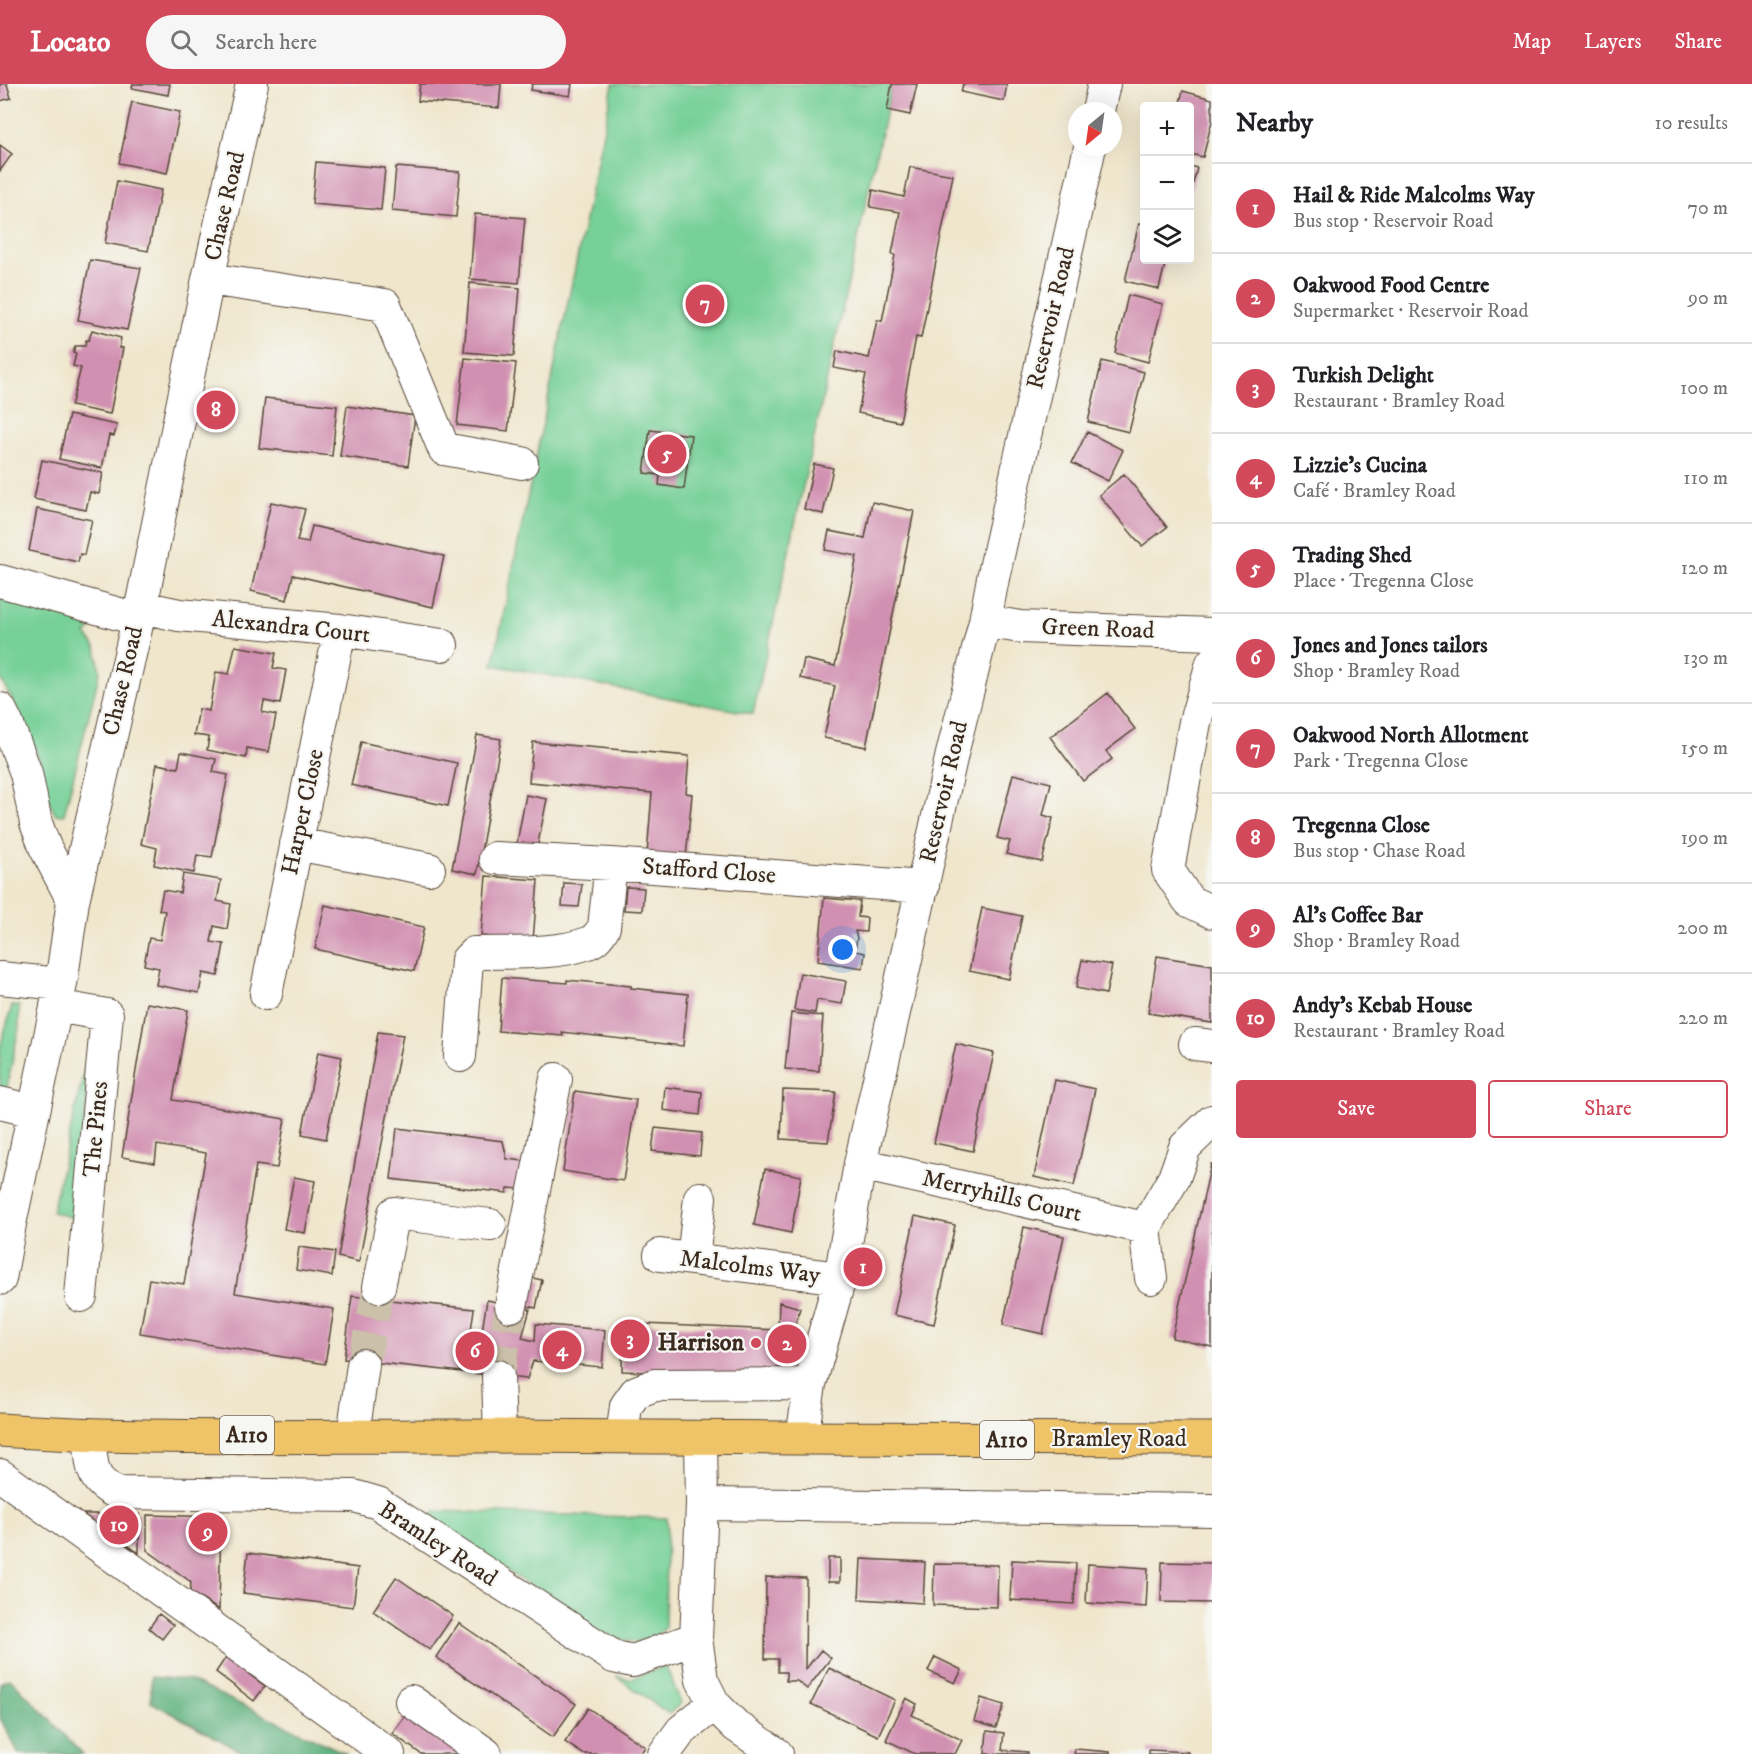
<!DOCTYPE html>
<html lang="en">
<head>
<meta charset="utf-8">
<style>
	:root { --surface:#fff; --page:#f6f6f6; --text:#202124; --muted:#757577; --line:#e0e0e0; --accent:#d1495b }
	body { margin:0; font-family:"IM FELL DW Pica",serif; background:var(--page); color:var(--text) }
	.controls { position:absolute; right:18px; top:18px; display:grid; overflow:hidden; border-radius:6px; box-shadow:0 6px 24px #0002 }
	.controls button { width:54px; height:54px; display:grid; place-items:center; padding:0; border:0; border-bottom:2px solid var(--line); background:var(--surface); color:var(--text); font:30px sans-serif }
	.compass { position:absolute; left:1068px; top:18px; width:54px; height:54px; border-radius:50%; background:var(--surface); box-shadow:0 6px 24px #0002; rotate:209deg }
	.you { position:absolute; left:843px; top:866px; width:21px; height:21px; margin:-15px; border:4px solid #fff; border-radius:50%; background:#1a73e8; box-shadow:0 0 0 9px #1a73e833 }
	.badge { display:grid; place-items:center; width:39px; height:39px; border-radius:50%; background:var(--accent); color:#fff; font-size:20px; font-weight:700 }
	.pin { position:absolute; translate:-50% -50%; border:3px solid #fff; box-shadow:0 2px 6px #0006 }
	.list { margin:0; padding:0; list-style:none }
	h2 { display:flex; justify-content:space-between; align-items:center; height:78px; margin:0; padding:0 24px; font-size:26px }
	h2 small { font-size:20px; font-weight:400; color:var(--muted) }
	.list li { display:grid; grid-template-columns:39px 1fr auto; gap:18px; align-items:center; box-sizing:border-box; height:90px; padding:0 24px; border-top:2px solid var(--line) }
	.list b { display:block; font-size:22px; white-space:nowrap }
	.list p { margin:0; font-size:20px; white-space:nowrap; color:var(--muted) }
	.list em { font-size:20px; font-style:normal; color:var(--muted) }
	.actions { display:flex; gap:12px; padding:18px 24px }
	.actions a { flex:1; padding:14px 0; border:2px solid var(--accent); border-radius:6px; text-align:center; font-size:21px; color:var(--accent) }
	.actions .main { background:var(--accent); color:#fff }
	.icon { flex:none; width:33px; height:33px; fill:none; stroke:currentColor; stroke-width:2; stroke-linecap:round; stroke-linejoin:round }
	.map { position:relative; flex:none; width:1212px; height:1670px; overflow:hidden }
	header { display:flex; align-items:center; gap:36px; box-sizing:border-box; height:84px; padding:0 30px; background:var(--accent); color:#fff }
	header strong { font-size:28px }
	nav { display:flex; gap:33px; margin-inline-start:auto; font-size:21px }
	.search { width:420px; height:54px; background:var(--page); display:flex; align-items:center; gap:15px; box-sizing:border-box; padding:0 21px; border-radius:33px; color:var(--muted); font-size:22px }
	main { display:flex }
	aside { flex:1; background:var(--surface) }
	.map>svg:first-child { display:block }
	.green { fill:#76d097; stroke:#587d5a; stroke-width:1.5 }
	.forest { fill:#60b280; stroke:#4e6e4f; stroke-width:1.5 }
	.building { fill:#d190b1 }
	.lines { fill:none; stroke-linecap:round; stroke-linejoin:round }
	.minor-tunnel { stroke:#cbc0a9; stroke-width:32; stroke-dasharray:32 16; stroke-linecap:butt }
	.minor-casing { stroke:#564638; stroke-width:34 }
	.major-casing { stroke:#564638; stroke-width:35 }
	.minor { stroke:#fff; stroke-width:32 }
	.major { stroke:#efc469; stroke-width:33 }
	.poi-dot { fill:#d1495b; stroke:#f6f6f2; stroke-width:2 }
	.labels { text-anchor:middle; dominant-baseline:central; stroke-width:4.5; stroke-linejoin:round; paint-order:stroke }
	.shield { fill:#f6f6f2; stroke:#73675e; stroke-width:1.5 }
	.shield-label { font-size:22px; font-weight:bold; fill:#3b2a1e }
	.street-label { font-size:24px; fill:#3b2a1e; stroke:#f6f6f2 }
	.poi-label { font-size:24px; font-weight:bold; fill:#3b2a1e; stroke:#f6f6f2; text-anchor:end }
</style>
</head>
<body>
<header>
<strong>Locato</strong>
<div class="search"><svg class="icon" aria-label="search" viewBox="0 0 24 24"><circle cx="10" cy="10" r="6"/><path d="M15 15l6 6"/></svg>Search here</div>
<nav><a>Map</a><a>Layers</a><a>Share</a></nav>
</header>
<main>
<div class="map">
<svg width="1212" height="1670" viewBox="0 0 1212 1670">
	<rect width="100%" height="100%" fill="#f6f6f2"/>
	<filter id="ink" filterUnits="userSpaceOnUse"><feTurbulence type="fractalNoise" baseFrequency=".0167" numOctaves="2"/><feDisplacementMap in="SourceGraphic" scale="12" xChannelSelector="R" yChannelSelector="G"/><feConvolveMatrix kernelMatrix="1 2 1 2 8 2 1 2 1" color-interpolation-filters="sRGB"/></filter>
	<filter id="wash" filterUnits="userSpaceOnUse"><feTurbulence type="fractalNoise" baseFrequency=".008" numOctaves="4" result="noise"/><feDisplacementMap in="SourceGraphic" scale="24" xChannelSelector="R" yChannelSelector="G"/><feGaussianBlur stdDeviation="1.35" result="paint"/><feColorMatrix in="noise" values="0 0 0 0 0 0 0 0 0 0 0 0 0 0 0 0 0 1.4 0 .05"/><feComposite in="paint" operator="in"/></filter>
	<g filter="url(#wash)">
		<rect width="100%" height="100%" fill="#efe6cc"/>
		<path class="green" d="M613,0H892L753,630L493,581Z
			M0,514L78,536L91,546L86,550L96,564L100,587L64,731L55,730L50,720L40,678L17,624L0,594Z
			M12,922H19V943L7,1004L0,1003V963Z
			M91,956L77,1135L52,1128Z
			M434,1427L667,1434L665,1544C646,1565 624,1558 601,1549L429,1435Z
			M663,1583L667,1585L681,1619L669,1630L616,1592L630,1595Z"/>
		<path class="forest" d="M151,1593L189,1596L347,1670H246L151,1618Z
			M10,1594L83,1670H19L0,1634V1599Z"/>
		<g id="blocks">
			<path class="building" d="M0,0H7L11,14L0,17Z
				M133,0H170L168,11L132,4Z
				M420,0H501L499,24L418,17Z
				M532,0H572L570,12L531,6Z
				M892,0H917L910,31L887,26Z
				M963,0H1007L1004,17L961,8Z
				M1183,7L1212,15V37L1203,73L1190,70V22H1179Z
				M132,18L180,28L167,89L119,79Z
				M0,61L12,70L0,87Z
				M316,78L385,84L381,126L312,120Z
				M1190,82L1197,84L1190,111Z
				M396,83L460,88L456,133L392,127Z
				M910,83L953,91L921,254L916,253L900,338L858,329L866,290L834,284L837,267L869,274L877,236L882,237L895,171L892,170L900,128L870,123L873,106L904,113Z
				M117,97L161,106L148,167L105,159Z
				M475,130L525,134L519,199L470,195Z
				M1139,139L1144,140V176H1166L1159,205L1125,197Z
				M90,176L141,184L127,246L78,236Z
				M470,199L520,204L514,272L464,268Z
				M1128,211L1163,220L1148,278L1115,269Z
				M92,246L121,254L119,264H123L110,330L71,322L81,284L73,282L76,270L73,269L75,262H85L86,256H89Z
				M465,274L516,279L508,347L457,341Z
				M1102,277L1144,288L1129,348L1088,338Z
				M265,314L337,322L332,372L259,364Z
				M347,322L415,332L408,382L340,372Z
				M69,331L117,341L114,352L109,351L102,384L59,375Z
				M650,346L691,351L684,405L659,401L660,391L644,389Z
				M1087,348L1123,366L1108,397L1072,379Z
				M42,376L103,389L99,410L90,408L86,426L34,415Z
				M814,380L833,384L823,430L804,425Z
				M1124,390L1167,443L1142,462L1099,411Z
				M271,418L305,425L297,457L308,459L312,442L444,472L433,523L293,491L287,516L251,507Z
				M872,418L914,427L866,663L824,654L835,602L800,594L804,575L835,582L857,472L825,466L829,447L865,454Z
				M37,425L92,436L84,471L80,470L78,478L29,467Z
				M235,562L276,569L273,584L286,586L280,620L264,617L262,628L276,631L269,668L247,664L246,674L207,666L209,653L194,651L199,625L209,627L216,588L229,590Z
				M1108,609L1135,645L1106,667L1112,675L1083,697L1050,653Z
				M477,651L501,655L477,790L452,785Z
				M361,658L457,679L448,722L351,701Z
				M533,658L689,672L686,709L692,710L686,774L647,770L652,709L529,698Z
				M181,668L216,675L213,688L228,691L212,773L197,771L194,789L154,781L157,764L141,760L157,680L178,684Z
				M1013,690L1051,699L1043,731L1053,734L1042,778L1006,770L1010,757L997,754Z
				M526,711L547,715L536,769L516,764Z
				M183,790L221,796L217,817L231,820L227,845L214,842L211,858L224,860L218,892L203,889L199,909L156,901L159,884L144,881L149,854L160,856L165,827L159,826L163,806L180,809Z
				M486,792L538,796L533,856L481,852Z
				M564,799L582,800L579,823L562,822Z
				M626,803L644,804L642,827L624,826Z
				M824,814L860,817L858,833L867,834L866,848L855,847L857,854L855,867L865,869L863,884L818,877Z
				M325,821L424,843L414,887L315,865Z
				M982,824L1022,832L1009,895L969,887Z
				M1157,872L1212,881V939L1148,929Z
				M1082,876L1112,881L1106,910L1076,904Z
				M800,889L846,897L842,920L817,916L815,929L794,926Z
				M502,894L567,899V896L631,902V904L688,910L683,962L562,948L563,952L498,947Z
				M147,919L188,926L173,1016L285,1035L277,1084L256,1081L235,1209L334,1225L325,1280L140,1249L149,1195L184,1200L206,1069L157,1061L155,1079L122,1073Z
				M791,929L823,932L819,987L785,985Z
				M378,948L403,951L359,1178L338,1173Z
				M956,960L994,969L973,1067L934,1059Z
				M318,968L342,973L326,1055L302,1050Z
				M1055,996L1095,1005L1074,1102L1034,1093Z
				M665,1003L702,1008L700,1031L663,1026Z
				M783,1006L836,1008L828,1058L781,1055Z
				M575,1007L636,1016L623,1097L563,1087Z
				M397,1044L503,1057L507,1075L524,1077L521,1105L508,1104L507,1109L391,1095Z
				M655,1044L702,1049L700,1072L652,1067Z
				M1211,1080H1212V1263L1172,1254Z
				M765,1085L801,1092L791,1149L754,1141Z
				M294,1093L315,1097L305,1149L284,1145Z
				M915,1132L955,1141L934,1240L894,1231Z
				M1024,1143L1064,1152L1043,1250L1003,1241Z
				M299,1163L335,1168L332,1192L296,1186Z
				M520,1191L542,1196L536,1224L514,1219Z
				M352,1212L474,1225L471,1246L482,1247L487,1216L530,1225L522,1254L535,1257L536,1240L605,1246L602,1283L533,1277L527,1295L344,1275Z
				M779,1218L800,1224L784,1279L770,1293L622,1287L623,1239L778,1246Z
				M83,1430H139V1469Z
				M147,1431L221,1433L219,1526L190,1508L191,1498L147,1466Z
				M248,1469L358,1484L353,1523L243,1509Z
				M828,1474H840V1498H828Z
				M861,1475L925,1478L923,1519L859,1515Z
				M1012,1476L1076,1479L1074,1520L1010,1516Z
				M1162,1478L1212,1479V1519L1161,1518Z
				M934,1480L998,1481L997,1523L933,1521Z
				M1088,1480L1148,1484L1146,1523L1086,1519Z
				M396,1493L453,1532L430,1566L373,1527Z
				M766,1493L806,1494L805,1586L821,1566L831,1574L807,1605L797,1597H786V1588H778V1575H765Z
				M159,1530L173,1541L162,1555L149,1544Z
				M459,1539L576,1620L553,1653L436,1573Z
				M226,1573L265,1602L254,1617L216,1588Z
				M935,1573L962,1586L955,1599L928,1587Z
				M829,1584L895,1616L878,1652L811,1620Z
				M906,1614L917,1620L912,1631L962,1656L955,1670H915L886,1656Z
				M981,1614L1004,1621L996,1644L974,1637Z
				M588,1624L645,1663L640,1670H583L565,1658Z
				M406,1630L462,1670H421L392,1649Z
				M987,1647L1004,1649L1002,1666L1028,1668V1670H985Z
				M1075,1665L1110,1668V1670H1074Z
				M1149,1666L1188,1668V1670H1149Z"/>
		</g>
	</g>
	<g filter="url(#ink)">
		<use href="#blocks" fill-opacity="0" stroke="#564638" stroke-width="1.5"/>
		<g class="lines">
			<path class="minor-tunnel" d="M363,1281L379,1203
				M498,1292L511,1222"/>
			<defs>
				<path id="minor" d="M1098,27L1104,0
					M208,195L385,221L444,365L522,379
					M0,497L137,535
					M141,523L179,531L340,546L442,561
					M985,537L1020,543L1212,550
					M1212,579L1195,638L1168,786L1189,817L1212,828
					M0,625L7,639L26,689L36,739L45,763L73,817
					M296,760L429,785
					M495,774L611,780L923,803
					M0,894L61,900
					M266,910L340,546
					M56,922L107,931L81,1212
					M1195,960L1212,962
					M460,972L467,876L474,869C507,868 557,871 588,859C596,856 600,850 604,843L611,780
					M0,1019L33,1027
					M860,1080L1145,1144L1174,1094L1185,1063L1212,1037
					M1145,1144L1151,1194
					M660,1171L840,1194
					M693,1175L700,1114
					M0,1195L10,1140L61,900L73,817L141,523L208,195L252,0
					M379,1203L394,1129L490,1141
					M511,1222L556,995
					M498,1292L500,1352
					M353,1351L363,1281
					M89,1352C93,1381 88,1395 117,1409L354,1412L378,1419L614,1573L633,1577L696,1554
					M622,1353L626,1322L636,1308L655,1301L810,1300
					M701,1354L702,1420L696,1554L702,1596L714,1620L736,1642L777,1670
					M802,1354L810,1300L840,1194L860,1080L952,670L985,537L993,494L1090,63
					M0,1391L389,1670
					M702,1420L1212,1426
					M411,1617L486,1670
					M664,1670L681,1647L714,1620"/>
				<path id="major" d="M0,1346C160,1357 321,1351 481,1352C725,1353 968,1356 1212,1355"/>
			</defs>
			<use href="#minor" class="minor-casing"/>
			<use href="#major" class="major-casing"/>
			<use href="#minor" class="minor"/>
			<use href="#major" class="major"/>
		</g>
	</g>
	<circle class="poi-dot" cx="756" cy="1259" r="6"/>
	<g class="labels">
		<g class="shield">
			<rect x="220" y="1332" width="54" height="38" rx="4.5"/>
			<rect x="980" y="1337" width="54" height="38" rx="4.5"/>
		</g>
		<g class="shield-label">
			<text x="247" y="1351">A110</text>
			<text x="1007" y="1356">A110</text>
		</g>
		<g class="street-label">
			<text transform="translate(225 122) rotate(-77)">Chase Road</text>
			<text transform="translate(1051 234) rotate(-77)">Reservoir Road</text>
			<text transform="translate(291 543) rotate(6)">Alexandra Court</text>
			<text transform="translate(1098 545) rotate(2)">Green Road</text>
			<text transform="translate(123 597) rotate(-77)">Chase Road</text>
			<text transform="translate(944 708) rotate(-77)">Reservoir Road</text>
			<text transform="translate(303 728) rotate(-78)">Harper Close</text>
			<text transform="translate(709 787) rotate(4)">Stafford Close</text>
			<text transform="translate(96 1045) rotate(-85)">The Pines</text>
			<text transform="translate(1002 1112) rotate(13)">Merryhills Court</text>
			<text transform="translate(750 1183) rotate(7)">Malcolms Way</text>
			<text x="1119" y="1355">Bramley Road</text>
			<text transform="translate(438 1460) rotate(33)">Bramley Road</text>
		</g>
		<g class="poi-label">
			<text x="744" y="1259">Harrison</text>
		</g>
	</g>
</svg>
<div class="controls">
<button>+</button>
<button>−</button>
<button><svg class="icon" aria-label="layers" viewBox="0 0 24 24"><path d="M12 4l9 5-9 5-9-5zM3 14l9 5 9-5"/></svg></button>
</div>
<svg class="compass" viewBox="-18 -18 36 36"><path d="M0-13l5 13h-10z" fill="#e53935"/><path d="M0 13l5-13h-10z" fill="#757577"/></svg>
<div class="you"></div>
<div class="pin badge" style="left:863px;top:1183px">1</div>
<div class="pin badge" style="left:787px;top:1260px">2</div>
<div class="pin badge" style="left:630px;top:1255px">3</div>
<div class="pin badge" style="left:562px;top:1266px">4</div>
<div class="pin badge" style="left:667px;top:370px">5</div>
<div class="pin badge" style="left:475px;top:1267px">6</div>
<div class="pin badge" style="left:705px;top:220px">7</div>
<div class="pin badge" style="left:216px;top:326px">8</div>
<div class="pin badge" style="left:208px;top:1448px">9</div>
<div class="pin badge" style="left:119px;top:1441px">10</div>
</div>
<aside>
<h2>Nearby<small>10 results</small></h2>
<ul class="list">
<li><span class="badge">1</span><div><b>Hail &amp; Ride Malcolms Way</b><p>Bus stop · Reservoir Road</p></div><em>70 m</em></li>
<li><span class="badge">2</span><div><b>Oakwood Food Centre</b><p>Supermarket · Reservoir Road</p></div><em>90 m</em></li>
<li><span class="badge">3</span><div><b>Turkish Delight</b><p>Restaurant · Bramley Road</p></div><em>100 m</em></li>
<li><span class="badge">4</span><div><b>Lizzie's Cucina</b><p>Café · Bramley Road</p></div><em>110 m</em></li>
<li><span class="badge">5</span><div><b>Trading Shed</b><p>Place · Tregenna Close</p></div><em>120 m</em></li>
<li><span class="badge">6</span><div><b>Jones and Jones tailors</b><p>Shop · Bramley Road</p></div><em>130 m</em></li>
<li><span class="badge">7</span><div><b>Oakwood North Allotment</b><p>Park · Tregenna Close</p></div><em>150 m</em></li>
<li><span class="badge">8</span><div><b>Tregenna Close</b><p>Bus stop · Chase Road</p></div><em>190 m</em></li>
<li><span class="badge">9</span><div><b>Al's Coffee Bar</b><p>Shop · Bramley Road</p></div><em>200 m</em></li>
<li><span class="badge">10</span><div><b>Andy's Kebab House</b><p>Restaurant · Bramley Road</p></div><em>220 m</em></li>
</ul>
<div class="actions"><a class="main">Save</a><a>Share</a></div>
</aside>
</main>
</body>
</html>
